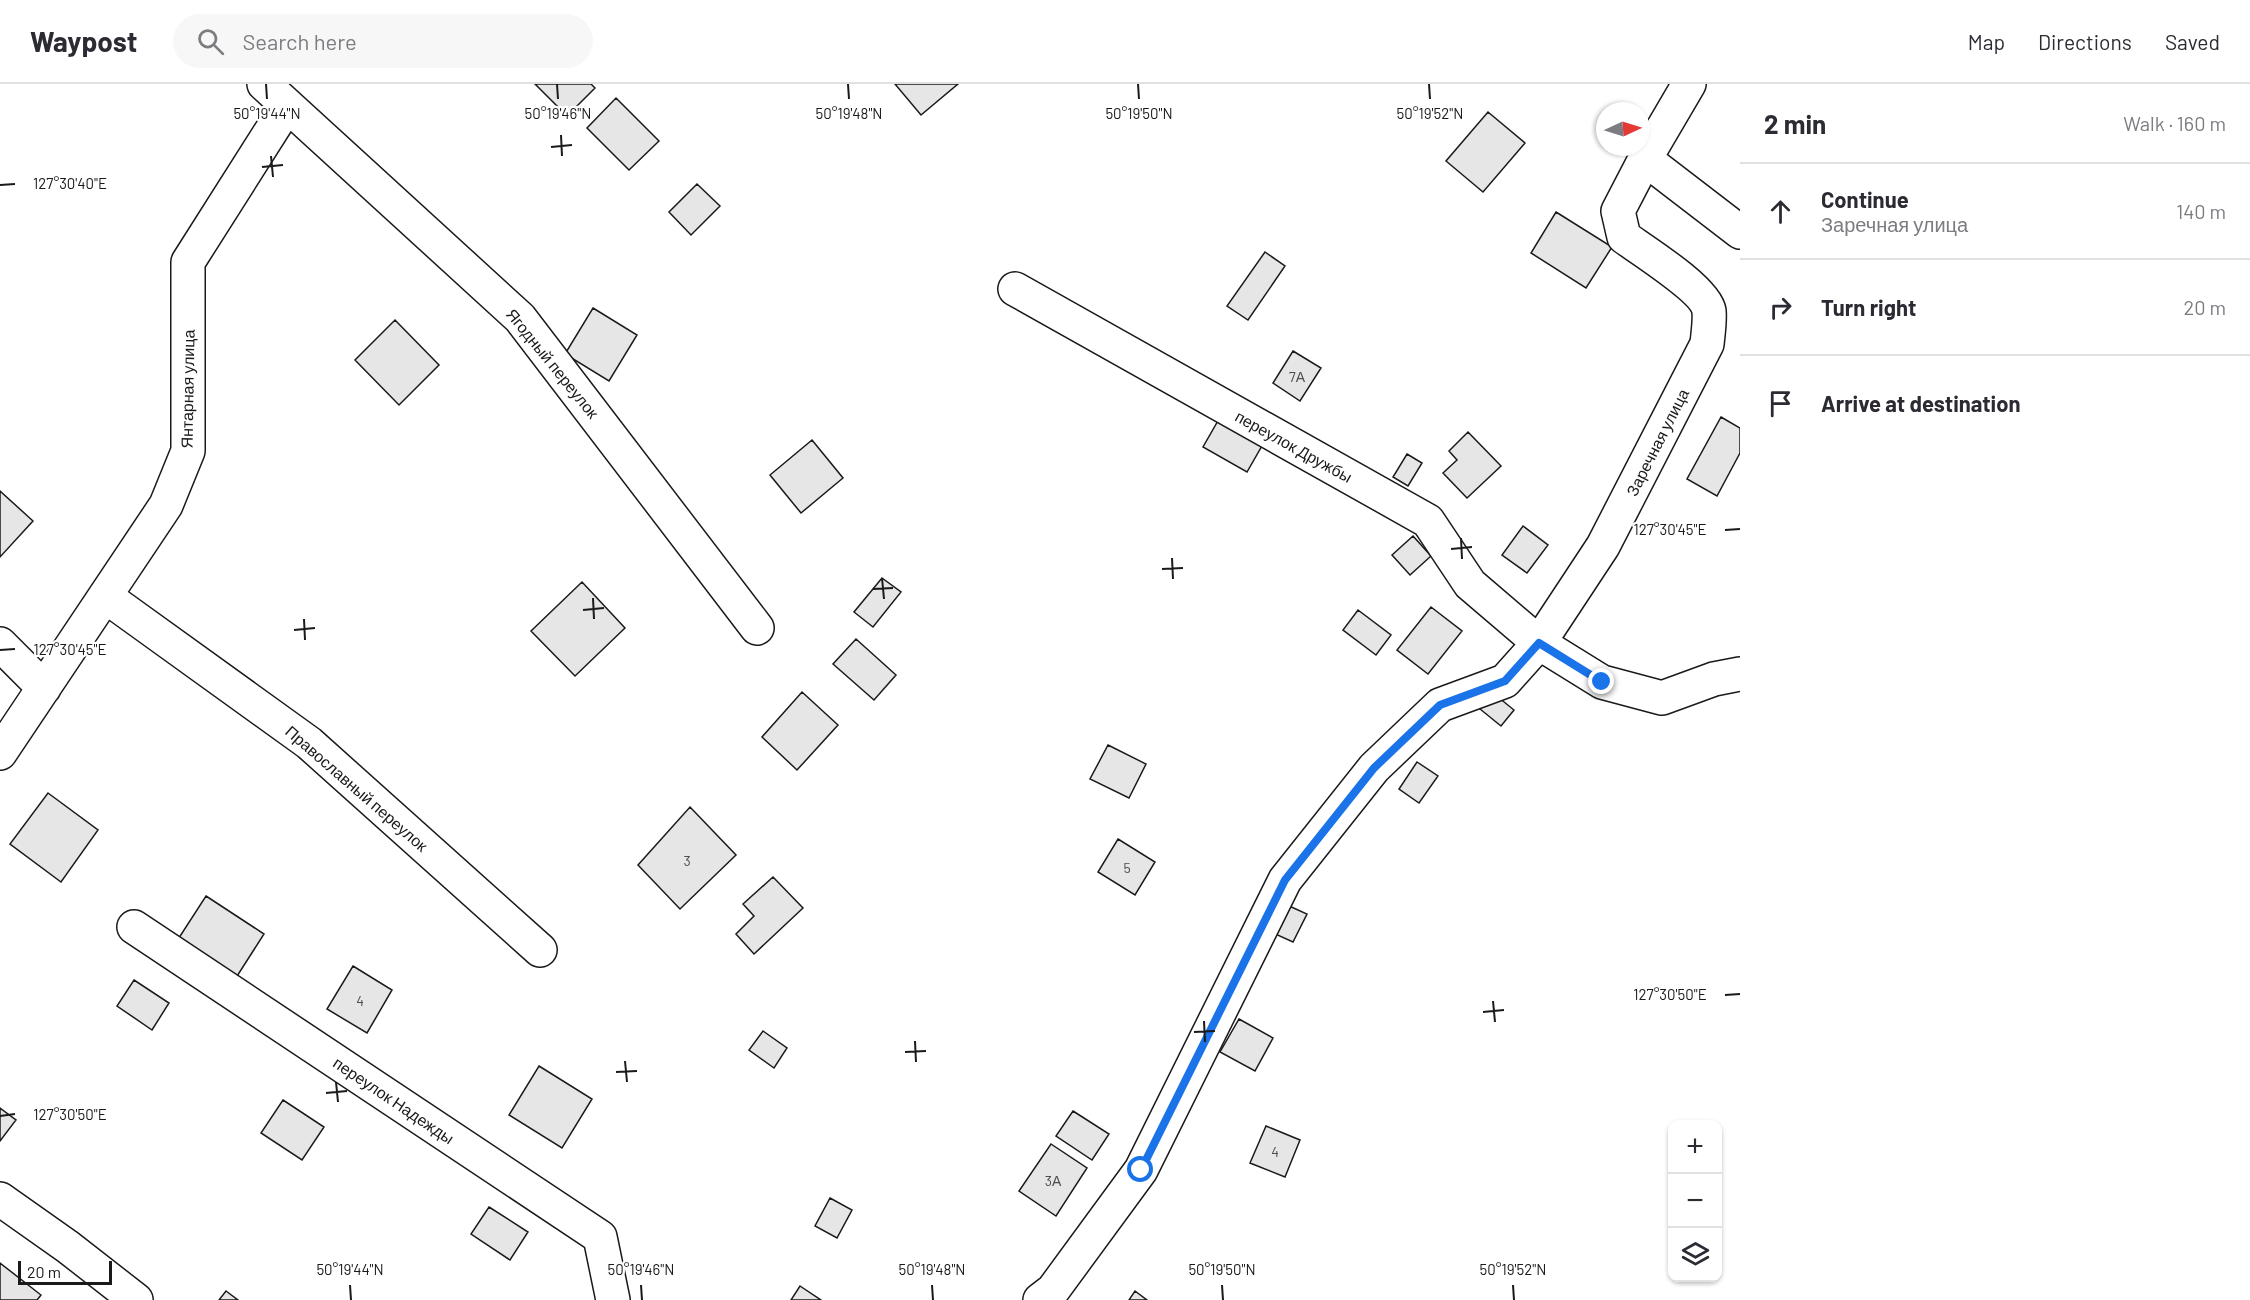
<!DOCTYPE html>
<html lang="en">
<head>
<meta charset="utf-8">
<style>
	:root { --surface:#fff; --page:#f7f7f7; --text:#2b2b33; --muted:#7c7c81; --line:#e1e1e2 }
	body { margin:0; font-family:Barlow,sans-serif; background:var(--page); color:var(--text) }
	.controls { position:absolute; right:18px; bottom:18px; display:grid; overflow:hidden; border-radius:12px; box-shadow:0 2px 4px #0004 }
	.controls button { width:54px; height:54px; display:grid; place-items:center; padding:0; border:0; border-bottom:2px solid var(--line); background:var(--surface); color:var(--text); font:30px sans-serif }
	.compass { position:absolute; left:1596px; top:18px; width:54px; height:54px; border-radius:50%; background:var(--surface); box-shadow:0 2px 4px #0004; rotate:86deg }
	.scale { position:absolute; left:18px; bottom:15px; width:94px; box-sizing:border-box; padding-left:6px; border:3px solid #1a1a1a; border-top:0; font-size:16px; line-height:21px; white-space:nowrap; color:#1a1a1a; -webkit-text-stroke:4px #fff; paint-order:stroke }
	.stop { position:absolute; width:18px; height:18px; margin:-14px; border:4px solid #1a73e8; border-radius:50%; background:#fff }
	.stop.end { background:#1a73e8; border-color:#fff; box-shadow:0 2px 6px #0008 }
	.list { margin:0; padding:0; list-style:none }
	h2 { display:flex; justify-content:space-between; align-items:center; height:78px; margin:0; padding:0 24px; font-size:26px }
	h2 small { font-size:20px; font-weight:400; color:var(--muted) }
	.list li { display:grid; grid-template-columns:39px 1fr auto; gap:18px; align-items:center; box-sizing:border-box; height:96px; padding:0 24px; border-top:2px solid var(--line) }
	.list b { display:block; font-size:22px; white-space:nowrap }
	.list p { margin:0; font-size:20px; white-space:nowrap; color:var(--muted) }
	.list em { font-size:20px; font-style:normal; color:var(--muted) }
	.icon { flex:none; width:33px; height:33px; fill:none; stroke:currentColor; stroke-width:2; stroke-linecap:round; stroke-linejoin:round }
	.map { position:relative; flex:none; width:1740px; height:1216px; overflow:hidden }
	header { display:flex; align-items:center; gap:36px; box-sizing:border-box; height:84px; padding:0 30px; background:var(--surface); border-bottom:2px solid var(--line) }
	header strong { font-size:28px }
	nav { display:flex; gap:33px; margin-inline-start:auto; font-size:21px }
	.search { width:420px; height:54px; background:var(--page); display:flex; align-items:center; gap:15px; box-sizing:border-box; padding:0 21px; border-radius:33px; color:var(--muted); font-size:22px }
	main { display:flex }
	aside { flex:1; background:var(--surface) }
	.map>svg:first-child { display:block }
	.building { fill:#e6e6e6; stroke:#1a1a1a; stroke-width:1.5 }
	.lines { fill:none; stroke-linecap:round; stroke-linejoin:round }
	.minor-casing { stroke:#1a1a1a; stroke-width:36 }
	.minor { stroke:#fff; stroke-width:33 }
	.route { stroke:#1a73e8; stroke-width:8 }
	.ticks { fill:none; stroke:#1a1a1a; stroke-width:2 }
	.labels { text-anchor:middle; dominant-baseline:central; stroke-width:4.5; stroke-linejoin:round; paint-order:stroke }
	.number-label { font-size:14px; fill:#4d4d4d }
	.street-label { font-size:16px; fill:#1a1a1a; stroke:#fff }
	.ticks-label { font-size:15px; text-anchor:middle; fill:#1a1a1a; stroke:#fff; stroke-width:4.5; stroke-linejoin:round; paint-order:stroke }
</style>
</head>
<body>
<header>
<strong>Waypost</strong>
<div class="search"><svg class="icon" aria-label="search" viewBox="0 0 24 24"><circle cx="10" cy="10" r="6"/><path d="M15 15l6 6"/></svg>Search here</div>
<nav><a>Map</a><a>Directions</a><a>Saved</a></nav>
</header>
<main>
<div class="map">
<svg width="1740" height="1216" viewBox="0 0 1740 1216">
	<rect width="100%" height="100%" fill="#fff"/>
	<path class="building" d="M535,0H591L595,4L567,32Z
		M895,0H958L921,31Z
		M616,14L659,57L629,86L587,44Z
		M1488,28L1525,59L1483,108L1446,77Z
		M697,100L720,122L691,151L669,128Z
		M1556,128L1612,163L1586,204L1531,169Z
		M1265,168L1285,182L1248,236L1227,222Z
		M593,224L637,251L609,297L565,270Z
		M395,236L439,281L399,321L355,276Z
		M1293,267L1321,284L1300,317L1273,299Z
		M1721,333L1740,344V369L1717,412L1687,395Z
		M1219,335L1263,360L1247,388L1203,363Z
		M1468,348L1501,382L1467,414L1443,389L1457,376L1449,367Z
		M812,356L843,394L801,429L770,391Z
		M1407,370L1422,379L1408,402L1393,393Z
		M0,407L33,437L0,473Z
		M1523,442L1548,461L1527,489L1502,471Z
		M1413,452L1431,472L1410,491L1392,471Z
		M882,494L901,508L873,543L854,528Z
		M582,498L625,544L575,592L531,547Z
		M1431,523L1462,547L1428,590L1397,566Z
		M1358,526L1391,551L1376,571L1343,546Z
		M856,555L896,591L874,616L833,580Z
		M802,608L838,641L797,686L762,653Z
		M1493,609L1514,626L1501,642L1480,625Z
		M1108,661L1146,680L1129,714L1090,695Z
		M1417,678L1438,692L1419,719L1399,705Z
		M48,709L98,746L61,798L10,760Z
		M690,723L736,771L680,825L638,781Z
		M1118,755L1155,778L1135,811L1098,788Z
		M773,793L803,824L754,870L736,850L754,832L743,820Z
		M206,812L264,850L232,900L173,863Z
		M1287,821L1307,830L1293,858L1273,849Z
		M353,882L392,906L367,949L327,925Z
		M134,896L169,919L152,946L117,922Z
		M1239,935L1273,954L1255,987L1220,968Z
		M763,947L787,964L774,984L749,966Z
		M539,982L592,1015L562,1064L509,1031Z
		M283,1016L324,1043L302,1076L261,1049Z
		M0,1024L16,1036L0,1057Z
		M1073,1027L1109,1050L1092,1076L1056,1052Z
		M1266,1042L1300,1056L1285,1093L1250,1079Z
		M1051,1060L1087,1084L1056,1132L1019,1107Z
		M830,1114L852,1126L837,1154L815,1142Z
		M489,1123L528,1148L510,1176L471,1150Z
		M0,1179L41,1211L37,1216H0Z
		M800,1202L821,1216H791Z
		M226,1207L238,1216H219Z
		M1135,1207L1147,1216H1129Z"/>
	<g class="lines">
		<defs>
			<path id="minor" d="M264,0L520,234L757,544
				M1645,75L1740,148
				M1015,205L1428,437L1470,500L1539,559L1602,598L1662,614L1714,595L1740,590
				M105,512L309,659L540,866
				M0,560L44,604
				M0,669L166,421L188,367V178L287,22
				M134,843L600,1153L613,1216
				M0,1115L68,1163L136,1216
				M1040,1216L1053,1206L1141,1086L1285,796L1374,684L1440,621L1505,597L1539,559L1603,462L1707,260C1708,250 1710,237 1709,227C1706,206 1642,166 1624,153L1618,127L1645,75L1689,0"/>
		</defs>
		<use href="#minor" class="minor-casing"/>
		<use href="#minor" class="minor"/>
	</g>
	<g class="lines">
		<path class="route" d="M1141,1086L1285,796L1374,684L1440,621L1505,597L1539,559L1602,598"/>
	</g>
	<path class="ticks" d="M266,0L267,15M557,0L558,15M848,0L849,15M1138,0L1139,15M1429,0L1430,15M561,51L562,72M551,63L572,61M271,72L273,93M262,83L283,81M0,101L15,100M1725,446L1740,445M1461,454L1462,475M1451,465L1472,463M1172,474L1173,495M1162,485L1183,484M882,494L884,515M873,505L893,504M593,514L594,535M583,526L604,524M304,535L305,556M294,546L315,544M0,566L15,565M1725,911L1740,910M1493,917L1495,938M1483,928L1504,926M1204,937L1205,958M1194,948L1215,947M915,957L916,978M905,968L926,967M625,977L627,998M616,988L637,987M336,998L338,1018M326,1009L347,1007M0,1032L15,1030M350,1201L351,1216M641,1201L642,1216M932,1201L933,1216M1222,1201L1223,1216M1513,1201L1514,1216"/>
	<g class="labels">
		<g class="number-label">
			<text x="1297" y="292">7А</text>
			<text x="687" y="776">3</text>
			<text x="1127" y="783">5</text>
			<text x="360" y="916">4</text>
			<text x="1275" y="1067">4</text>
			<text x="1053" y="1096">3А</text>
		</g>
		<g class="street-label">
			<text transform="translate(553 279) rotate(51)">Ягодный переулок</text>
			<text transform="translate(187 305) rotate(-89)">Янтарная улица</text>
			<text transform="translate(1657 358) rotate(-63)">Заречная улица</text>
			<text transform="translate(1294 362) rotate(29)">переулок Дружбы</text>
			<text transform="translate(357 704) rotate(41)">Православный переулок</text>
			<text transform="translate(394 1016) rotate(34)">переулок Надежды</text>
		</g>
	</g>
	<g class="ticks-label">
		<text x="267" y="35">50°19'44"N</text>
		<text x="558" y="35">50°19'46"N</text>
		<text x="849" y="35">50°19'48"N</text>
		<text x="1139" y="35">50°19'50"N</text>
		<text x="1430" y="35">50°19'52"N</text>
		<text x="70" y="105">127°30'40"E</text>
		<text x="1670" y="451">127°30'45"E</text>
		<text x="70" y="571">127°30'45"E</text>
		<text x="1670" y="916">127°30'50"E</text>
		<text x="70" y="1036">127°30'50"E</text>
		<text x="350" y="1191">50°19'44"N</text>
		<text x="641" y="1191">50°19'46"N</text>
		<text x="932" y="1191">50°19'48"N</text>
		<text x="1222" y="1191">50°19'50"N</text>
		<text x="1513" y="1191">50°19'52"N</text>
	</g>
</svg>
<div class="controls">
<button>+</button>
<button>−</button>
<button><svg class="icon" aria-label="layers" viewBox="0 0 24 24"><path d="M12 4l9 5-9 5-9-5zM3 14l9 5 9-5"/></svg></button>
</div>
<svg class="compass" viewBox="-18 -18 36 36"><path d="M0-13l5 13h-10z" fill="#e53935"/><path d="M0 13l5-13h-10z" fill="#7c7c81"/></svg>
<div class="scale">20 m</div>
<div class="stop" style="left:1141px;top:1086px"></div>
<div class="stop end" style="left:1602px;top:598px"></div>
</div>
<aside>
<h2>2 min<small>Walk · 160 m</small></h2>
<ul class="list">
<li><svg class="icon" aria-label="ahead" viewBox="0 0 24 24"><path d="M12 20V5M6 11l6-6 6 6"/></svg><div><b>Continue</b><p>Заречная улица</p></div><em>140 m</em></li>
<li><svg class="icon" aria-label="right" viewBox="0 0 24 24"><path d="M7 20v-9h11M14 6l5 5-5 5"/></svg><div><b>Turn right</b></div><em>20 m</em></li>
<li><svg class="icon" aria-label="arrive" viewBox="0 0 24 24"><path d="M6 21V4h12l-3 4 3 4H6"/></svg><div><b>Arrive at destination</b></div></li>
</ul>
</aside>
</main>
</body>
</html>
